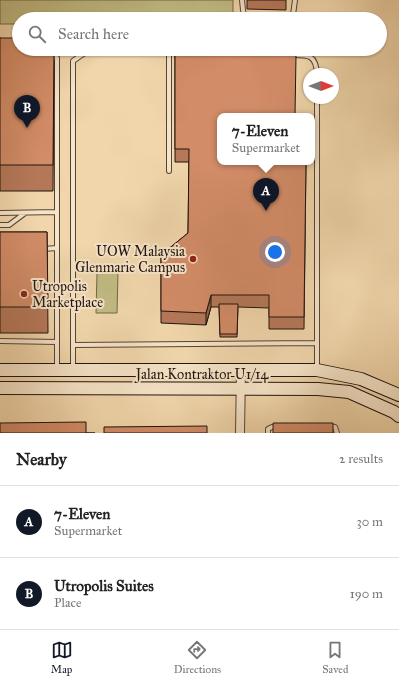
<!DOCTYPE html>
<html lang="en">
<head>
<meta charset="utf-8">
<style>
	:root { --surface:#fff; --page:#f6f6f6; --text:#222; --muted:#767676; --line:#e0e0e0; --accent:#111827 }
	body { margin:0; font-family:"IM FELL Great Primer",serif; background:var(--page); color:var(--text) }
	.compass { position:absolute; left:303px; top:68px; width:36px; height:36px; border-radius:50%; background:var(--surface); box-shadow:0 1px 3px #0004; rotate:90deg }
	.you { position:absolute; left:275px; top:252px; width:14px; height:14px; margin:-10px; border:3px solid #fff; border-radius:50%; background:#1a73e8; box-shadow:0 0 0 6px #1a73e833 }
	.badge { display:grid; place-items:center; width:26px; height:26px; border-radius:50%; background:var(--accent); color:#fff; font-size:13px; font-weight:700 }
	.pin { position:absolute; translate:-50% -33px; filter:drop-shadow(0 1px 2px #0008) }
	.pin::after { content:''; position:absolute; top:21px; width:14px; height:12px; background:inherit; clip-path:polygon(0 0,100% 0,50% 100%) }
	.popup { position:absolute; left:217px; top:113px; width:98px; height:52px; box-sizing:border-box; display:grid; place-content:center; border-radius:8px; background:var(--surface); filter:drop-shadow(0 1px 3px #0005); font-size:13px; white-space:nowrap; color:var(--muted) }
	.popup b { font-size:15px; color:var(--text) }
	.popup::after { content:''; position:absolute; left:50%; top:100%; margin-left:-8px; border:8px solid transparent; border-top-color:var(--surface) }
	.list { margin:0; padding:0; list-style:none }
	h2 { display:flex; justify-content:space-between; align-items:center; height:52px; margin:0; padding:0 16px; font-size:17px }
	h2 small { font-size:13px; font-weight:400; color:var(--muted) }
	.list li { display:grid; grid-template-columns:26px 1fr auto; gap:12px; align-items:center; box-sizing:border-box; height:72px; padding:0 16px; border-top:1px solid var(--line) }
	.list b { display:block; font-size:15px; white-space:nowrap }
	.list p { margin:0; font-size:13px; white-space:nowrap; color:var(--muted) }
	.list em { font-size:13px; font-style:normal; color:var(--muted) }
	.icon { flex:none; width:22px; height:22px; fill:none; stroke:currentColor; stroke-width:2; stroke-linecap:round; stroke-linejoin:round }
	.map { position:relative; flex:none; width:399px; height:433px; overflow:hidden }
	.search { position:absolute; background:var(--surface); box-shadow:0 1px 3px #0004; left:12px; right:12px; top:12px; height:44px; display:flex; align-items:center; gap:10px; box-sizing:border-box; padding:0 14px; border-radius:22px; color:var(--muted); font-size:15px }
	.sheet { height:196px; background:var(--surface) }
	nav { display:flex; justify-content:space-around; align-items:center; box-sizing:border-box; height:56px; border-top:1px solid var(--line); background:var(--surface); font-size:11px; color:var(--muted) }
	nav a { display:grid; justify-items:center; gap:2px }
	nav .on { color:var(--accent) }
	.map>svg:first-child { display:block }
	.green { fill:#c1bc84; stroke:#70684a }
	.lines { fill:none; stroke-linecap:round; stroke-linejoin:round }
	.lane-casing { stroke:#544436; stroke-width:6 }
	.street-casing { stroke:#544436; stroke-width:10 }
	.secondary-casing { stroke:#1f130f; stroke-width:14 }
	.lane { stroke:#f6e4c8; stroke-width:4 }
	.street { stroke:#f6e4c8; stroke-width:8 }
	.secondary { stroke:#f6e4c8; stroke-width:12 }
	.wall { fill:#b57859; stroke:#1f130f }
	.shaded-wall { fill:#936248; stroke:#1f130f }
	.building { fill:#d28c67; stroke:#1f130f }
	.poi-dot { fill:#8f2418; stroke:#f6e4c8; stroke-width:1.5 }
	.labels { text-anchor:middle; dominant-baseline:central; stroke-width:4; stroke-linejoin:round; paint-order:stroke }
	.poi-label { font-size:14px; fill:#1f130f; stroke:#f6e4c8; text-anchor:end }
	.street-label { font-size:14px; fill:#1f130f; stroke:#f6e4c8 }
</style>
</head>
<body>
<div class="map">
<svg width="399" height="433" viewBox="0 0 399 433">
	<rect width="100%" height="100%" fill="#f1d6ab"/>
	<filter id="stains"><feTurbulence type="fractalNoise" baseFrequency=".005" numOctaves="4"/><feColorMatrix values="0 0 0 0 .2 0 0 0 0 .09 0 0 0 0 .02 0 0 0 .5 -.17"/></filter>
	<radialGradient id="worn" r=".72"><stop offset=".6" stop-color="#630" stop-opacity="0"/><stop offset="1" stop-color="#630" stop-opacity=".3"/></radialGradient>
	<path class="green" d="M0,0H233V19H19V24H0Z
		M97,272H118L117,313H96Z"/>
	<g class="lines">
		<defs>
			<path id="lane" d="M242,0L243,10L244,15L250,17H289L293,15L295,0
				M169,53V171
				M291,55C308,55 316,54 317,74
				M49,57L57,58V369
				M317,98V368
				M0,213L57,212
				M0,225H9L25,213
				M43,249L57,248
				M0,341L57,342
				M73,345L316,343
				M73,369V61L83,54L89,51L264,54
				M328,426L335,427L337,433
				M268,433V429L272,427H278"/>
			<path id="street" d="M240,433L241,370"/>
			<path id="secondary" d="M0,370H317L361,379L399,395
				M0,388L318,389L349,392L394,412L399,416"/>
		</defs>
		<use href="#lane" class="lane-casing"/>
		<use href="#street" class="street-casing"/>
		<use href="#secondary" class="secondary-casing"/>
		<use href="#lane" class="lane"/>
		<use href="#street" class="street"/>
		<use href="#secondary" class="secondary"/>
	</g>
	<path class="wall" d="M247,0H286V10L247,9Z
		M0,38L54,49L53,191H0Z
		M175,54L220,116L306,162L304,329H269V308L238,307L237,337H220L219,307H211L206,325L161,323V255L188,233L189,162H175Z
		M0,232H47L48,333H0Z"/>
	<path class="shaded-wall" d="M211,295V307L206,325V313Z"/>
	<path class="building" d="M0,38H19V49H54L53,165H0Z
		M175,54L296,55L295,116H220V162H306L304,317H269V295H211L206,313L161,311V255L188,233L189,149H175Z
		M0,232H47L48,307H0Z
		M219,304H238L237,334H220Z
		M86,422V433H95H0V423Z
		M273,423H333V433H273Z
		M207,426V433H104V427Z"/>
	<g class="poi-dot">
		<circle cx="193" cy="259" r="4"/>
		<circle cx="24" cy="294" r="4"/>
	</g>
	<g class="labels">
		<g class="poi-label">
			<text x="185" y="251">UOW Malaysia<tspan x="185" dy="16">Glenmarie Campus</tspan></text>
			<text x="32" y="286" text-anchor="start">Utropolis<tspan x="32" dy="16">Marketplace</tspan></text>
		</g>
		<g class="street-label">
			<text x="202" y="374">Jalan Kontraktor U1/14</text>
		</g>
	</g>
	<rect width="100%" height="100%" filter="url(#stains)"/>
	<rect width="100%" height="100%" fill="url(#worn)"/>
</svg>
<svg class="compass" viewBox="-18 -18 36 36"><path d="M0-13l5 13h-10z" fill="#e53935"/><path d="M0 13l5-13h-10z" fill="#767676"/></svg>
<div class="you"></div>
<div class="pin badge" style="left:266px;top:211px">A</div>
<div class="popup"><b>7-Eleven</b>Supermarket</div>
<div class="pin badge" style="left:27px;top:128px">B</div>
<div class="search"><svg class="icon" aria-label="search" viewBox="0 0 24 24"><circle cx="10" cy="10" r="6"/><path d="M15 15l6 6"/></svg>Search here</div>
</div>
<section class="sheet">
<h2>Nearby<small>2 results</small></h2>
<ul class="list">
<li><span class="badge">A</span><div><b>7-Eleven</b><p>Supermarket</p></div><em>30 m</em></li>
<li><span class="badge">B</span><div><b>Utropolis Suites</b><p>Place</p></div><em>190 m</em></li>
</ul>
</section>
<nav>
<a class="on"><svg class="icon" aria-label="map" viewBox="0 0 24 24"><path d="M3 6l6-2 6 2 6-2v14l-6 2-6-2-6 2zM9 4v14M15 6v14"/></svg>Map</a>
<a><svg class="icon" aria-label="directions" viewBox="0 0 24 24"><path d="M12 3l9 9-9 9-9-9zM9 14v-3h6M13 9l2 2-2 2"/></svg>Directions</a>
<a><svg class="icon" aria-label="saved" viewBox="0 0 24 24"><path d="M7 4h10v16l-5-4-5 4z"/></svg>Saved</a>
</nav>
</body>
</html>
